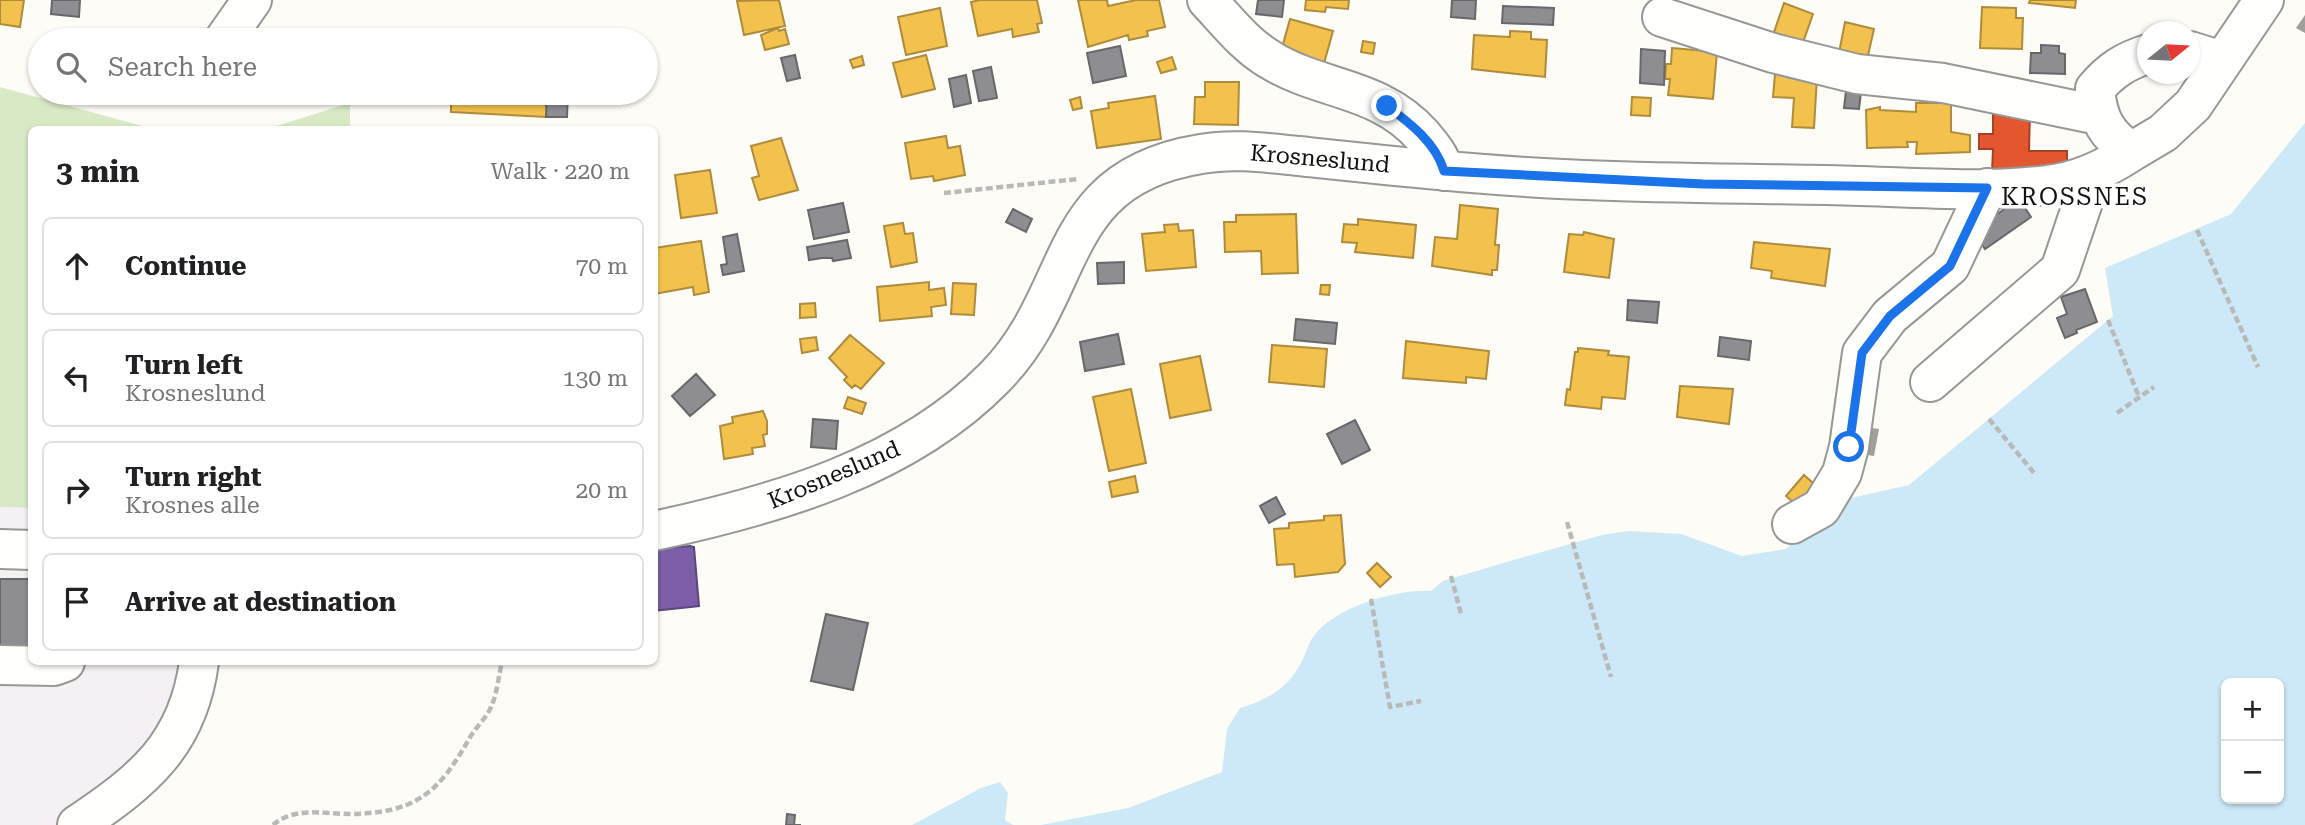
<!DOCTYPE html>
<html lang="en">
<head>
<meta charset="utf-8">
<style>
	:root { --surface:#fff; --page:#f6f6f6; --text:#202124; --muted:#757577; --line:#e0e0e0 }
	body { margin:0; font-family:"Roboto Serif",serif; background:var(--page); color:var(--text) }
	.controls { position:absolute; right:21px; bottom:21px; display:grid; overflow:hidden; border-radius:10px; box-shadow:0 2px 5px #0004 }
	.controls button { width:63px; height:63px; display:grid; place-items:center; padding:0; border:0; border-bottom:2px solid var(--line); background:var(--surface); color:var(--text); font:35px sans-serif }
	.compass { position:absolute; left:2137px; top:21px; width:63px; height:63px; border-radius:50%; background:var(--surface); box-shadow:0 2px 5px #0004; rotate:72deg }
	.stop { position:absolute; width:21px; height:21px; margin:-16px; border:5px solid #1a73e8; border-radius:50%; background:#fff }
	.stop.end { background:#1a73e8; border-color:#fff; box-shadow:0 2px 7px #0008 }
	.list { margin:0; padding:0; list-style:none }
	h2 { display:flex; justify-content:space-between; align-items:center; height:91px; margin:0; padding:0 28px; font-size:30px }
	h2 small { font-size:23px; font-weight:400; color:var(--muted) }
	.list li { display:grid; grid-template-columns:46px 1fr auto; gap:21px; align-items:center; box-sizing:border-box; height:98px; margin:0 14px 14px; padding:0 14px; border:2px solid var(--line); border-radius:10px }
	.list b { display:block; font-size:26px; white-space:nowrap }
	.list p { margin:0; font-size:23px; white-space:nowrap; color:var(--muted) }
	.list em { font-size:23px; font-style:normal; color:var(--muted) }
	.icon { flex:none; width:38px; height:38px; fill:none; stroke:currentColor; stroke-width:2; stroke-linecap:round; stroke-linejoin:round }
	.map { position:relative; flex:none; width:2305px; height:825px; overflow:hidden }
	.search { position:absolute; background:var(--surface); box-shadow:0 2px 5px #0004; left:28px; top:28px; width:630px; height:77px; display:flex; align-items:center; gap:18px; box-sizing:border-box; padding:0 24px; border-radius:38px; color:var(--muted); font-size:26px }
	.panel { position:absolute; background:var(--surface); box-shadow:0 2px 5px #0004; left:28px; top:126px; width:630px; height:539px; border-radius:10px }
	.map>svg:first-child { display:block }
	.industrial { fill:#f5f0f3 }
	.forest { fill:#d8eac5 }
	.water { fill:#cde8f7; fill-rule:evenodd }
	.homes { fill:#f2c14e; stroke:#ae8c3c; stroke-width:2 }
	.shops { fill:#e4572e; stroke:#a54225; stroke-width:2 }
	.offices { fill:#7b5ea7; stroke:#5b477a; stroke-width:2 }
	.industry { fill:#8d8d92; stroke:#68686b; stroke-width:2 }
	.building { fill:#a19f9c }
	.lines { fill:none; stroke-linecap:round; stroke-linejoin:round }
	.minor-casing { stroke:#979795; stroke-width:42 }
	.path { stroke:#b9b9b8; stroke-width:4.5; stroke-dasharray:7 3.5; stroke-linecap:butt }
	.minor { stroke:#fffffe; stroke-width:38 }
	.route { stroke:#1a73e8; stroke-width:9 }
	.labels { text-anchor:middle; dominant-baseline:central; stroke-width:7; stroke-linejoin:round; paint-order:stroke }
	.street-label { font-size:23px; fill:#111; stroke:#fff }
	.neighbourhood-label { font-size:24px; letter-spacing:2px; fill:#111; stroke:#fff }
</style>
</head>
<body>
<div class="map">
<svg width="2305" height="825" viewBox="0 0 2305 825">
	<rect width="100%" height="100%" fill="#fdfcf7"/>
	<path class="industrial" d="M0,507L31,508L32,662H179L176,715L144,761L62,825H0Z"/>
	<path class="forest" d="M0,87L153,129L32,130L31,508L0,507Z
		M350,103V129H267Z"/>
	<path class="water" d="M2305,123V825H1041L1128,808L1222,772L1227,729L1240,708C1267,700 1289,688 1302,661C1306,654 1308,644 1313,637C1334,607 1397,589 1431,591L1443,581L1503,563L1602,535L1629,531L1681,534L1742,556L1786,549L1833,502L1909,485L2113,316L2105,268L2231,214ZM2226,683H2279V799H2226Z
		M1000,782L1008,793L1005,820L1013,825H912L981,788Z"/>
	<path class="homes" d="M0,0H24L20,27L0,24Z
		M779,0L785,26L744,35L737,1Z
		M980,0H1037L1042,23L1037,24L1039,32L1013,37L1012,29L978,36L971,2Z
		M1078,0H1107L1108,6L1136,0H1159L1165,27L1147,31L1148,36L1129,40L1128,35L1088,47Z
		M1306,0H1349L1348,9L1326,7L1325,12L1305,10Z
		M2030,0H2076L2075,8L2029,3Z
		M1784,3L1813,14L1800,51L1771,41Z
		M1982,7L2016,8V18H2023L2022,49L1980,48Z
		M940,8L947,46L906,55L898,17Z
		M1290,19L1333,31L1323,67L1280,55Z
		M1845,22L1874,29L1866,64L1838,58Z
		M778,28L779,31L785,29L789,44L765,50L761,35Z
		M1510,31L1531,32V39L1547,40L1545,77L1472,69L1474,35L1510,37Z
		M1363,41L1375,43L1373,54L1361,52Z
		M1672,48L1717,52L1713,99L1668,95L1670,79H1665L1666,64H1671Z
		M926,55L935,89L902,97L893,63Z
		M862,56L864,65L853,68L850,60Z
		M1172,57L1176,69L1161,73L1157,62Z
		M1775,74L1817,77L1814,128L1792,127L1794,98L1773,97Z
		M1205,82H1239L1238,125L1194,124L1195,97H1205Z
		M451,93H547L546,117L451,112Z
		M1155,96L1161,139L1097,148L1091,111L1109,108L1108,103Z
		M1080,97L1082,108L1073,110L1070,100Z
		M1632,97L1651,98L1650,116L1631,115Z
		M1916,103H1951V132L1970,135V152L1916,154L1917,142H1907L1908,147L1867,148L1866,110L1880,107V110L1916,112Z
		M946,136L948,148L960,146L965,175L934,181L933,176L911,179L905,143Z
		M781,138L798,190L759,200L752,178L759,176L751,146Z
		M710,170L717,213L681,218L675,175Z
		M1460,205L1498,209L1495,245H1499L1497,270H1492V275L1432,266L1435,237L1457,239Z
		M1296,214L1298,273L1262,274L1261,251L1225,252L1224,222H1236V215Z
		M1358,219L1416,225L1413,258L1355,252L1357,243L1342,242L1344,224L1358,225Z
		M903,223L905,234L913,233L917,262L891,267L884,226Z
		M1178,224L1179,231L1193,230L1196,267L1146,271L1142,234L1165,232L1164,225Z
		M1584,232L1614,239L1609,278L1564,272L1569,234L1583,235Z
		M701,241L709,292L694,295L693,287L654,294V248Z
		M1754,242L1830,249L1825,286L1771,278L1772,271L1751,268Z
		M929,282V290L944,288L946,305L931,307L932,316L880,321L877,287Z
		M953,283L976,284L974,315L951,314Z
		M1321,285H1330L1329,295L1320,294Z
		M815,303L816,317L800,318V304Z
		M850,335L884,363L861,389L855,385L852,388L844,380L847,377L829,358Z
		M816,337L818,350L802,353L800,339Z
		M1406,341L1489,351L1486,379L1466,377V383L1403,378Z
		M1272,345L1327,349L1324,387L1269,382Z
		M1578,348L1609,351L1608,355L1629,357L1625,399L1602,397L1601,409L1565,405L1567,389L1570,390L1575,352H1578Z
		M1200,356L1211,410L1170,418L1160,364Z
		M1680,386L1733,389L1729,424L1677,417Z
		M1131,389L1146,463L1109,471L1093,397Z
		M848,397L866,403L862,414L844,408Z
		M763,411L767,421V434L763,435L765,446L752,448L753,454L724,459L720,426L733,423L732,417Z
		M1804,475L1821,490L1803,511L1786,496Z
		M1135,476L1138,492L1112,497L1109,482Z
		M1341,515L1345,564L1338,572L1295,577L1294,564L1277,565L1274,529L1289,528V523L1324,520V516Z
		M1377,563L1391,577L1380,587L1367,573Z"/>
	<path class="shops" d="M1993,110L2030,111L2029,151H2067V173L1992,172L1993,149H1979V134H1993Z"/>
	<path class="offices" d="M690,546L694,547L699,606L654,611V549Z"/>
	<path class="industry" d="M52,0H80L79,17L51,14Z
		M1258,0H1284L1282,17L1256,14Z
		M1452,0H1476L1475,19L1451,17Z
		M1503,6L1554,8L1553,25L1502,23Z
		M2041,45L2059,46V53L2065,54V74L2030,73L2031,53H2041Z
		M1120,46L1126,76L1093,83L1087,53Z
		M1641,49L1665,51L1664,85L1640,83Z
		M795,55L800,78L787,81L781,58Z
		M991,67L997,98L979,101L973,71Z
		M966,75L971,103L954,107L949,79Z
		M1847,82L1862,84L1859,109L1844,108Z
		M547,93H568L567,117H546Z
		M2019,199L2031,217L1985,249L1973,231Z
		M843,203L849,232L814,239L808,210Z
		M1013,209L1032,219L1026,232L1006,222Z
		M737,234L744,271L723,275L721,265L727,264L723,237Z
		M847,240L851,258L833,261L832,258H822L809,260L807,247Z
		M1124,262V283L1098,284L1097,263Z
		M2085,289L2097,322L2076,330L2077,333L2065,338L2057,318L2067,314L2061,297Z
		M1628,300L1659,302L1657,323L1627,320Z
		M1296,319L1337,323L1335,344L1294,340Z
		M1118,334L1124,364L1085,371L1080,342Z
		M1720,337L1751,341L1749,360L1718,356Z
		M696,374L715,395L690,416L672,396Z
		M813,419L838,421L836,449L811,447Z
		M1355,420L1370,450L1342,464L1327,434Z
		M1276,497L1285,514L1269,523L1260,506Z
		M0,579H32V651H0Z
		M826,614L868,623L853,690L811,681Z
		M787,814L795,815L794,825H801H786Z"/>
	<path class="building" d="M2305,15V33L2296,28Z
		M1859,426L1879,429L1874,456L1854,453Z"/>
	<g class="lines">
		<defs>
			<path id="minor" d="M1207,0C1226,20 1245,45 1269,59C1320,91 1378,86 1422,135C1432,147 1440,156 1444,171
				M1662,17L1773,53L1857,74L1943,83L2098,115
				M224,40L252,0
				M2190,51L2222,61
				M2148,54C2125,61 2110,71 2095,89C2098,120 2106,134 2131,152L2163,133L2193,105L2264,0
				M1930,382L2060,270L2083,202L2084,177
				M1792,524L1821,508L1842,473L1849,447L1862,353L1890,316L1950,266L1987,188
				M654,531C775,505 906,468 995,377C1080,290 1052,178 1201,154C1234,148 1267,153 1299,156C1346,161 1392,166 1439,170C1567,183 1697,183 1825,185C1898,186 1975,194 2047,185C2078,182 2105,169 2131,152
				M0,549L32,550
				M0,665L54,666L65,662
				M77,825C143,781 188,745 199,662"/>
		</defs>
		<use href="#minor" class="minor-casing"/>
		<path class="path" d="M944,193L1078,179
			M2197,230L2258,367
			M2108,320L2139,397
			M2117,413L2154,387
			M1989,419L2035,474
			M1567,522L1611,677
			M1451,576L1461,614
			M1371,599L1390,707L1421,701
			M273,825C295,806 323,814 350,814C415,813 438,794 469,739C474,730 482,722 488,713C497,698 498,678 502,662"/>
		<use href="#minor" class="minor"/>
	</g>
	<g class="lines">
		<path class="route" d="M1387,106C1410,123 1436,143 1444,171L1703,184L1987,188L1950,266L1890,316L1862,353L1849,447"/>
	</g>
	<g class="labels">
		<g class="street-label">
			<text transform="translate(1320 159) rotate(5)">Krosneslund</text>
			<text transform="translate(834 475) rotate(-23)">Krosneslund</text>
		</g>
		<g class="neighbourhood-label">
			<text x="2075" y="197">KROSSNES</text>
		</g>
	</g>
</svg>
<div class="controls">
<button>+</button>
<button>−</button>
</div>
<svg class="compass" viewBox="-18 -18 36 36"><path d="M0-13l5 13h-10z" fill="#e53935"/><path d="M0 13l5-13h-10z" fill="#757577"/></svg>
<div class="stop" style="left:1849px;top:447px"></div>
<div class="stop end" style="left:1387px;top:106px"></div>
<div class="search"><svg class="icon" aria-label="search" viewBox="0 0 24 24"><circle cx="10" cy="10" r="6"/><path d="M15 15l6 6"/></svg>Search here</div>
<section class="panel">
<h2>3 min<small>Walk · 220 m</small></h2>
<ul class="list">
<li><svg class="icon" aria-label="ahead" viewBox="0 0 24 24"><path d="M12 20V5M6 11l6-6 6 6"/></svg><div><b>Continue</b></div><em>70 m</em></li>
<li><svg class="icon" aria-label="left" viewBox="0 0 24 24"><path d="M17 20v-9H6M10 6l-5 5 5 5"/></svg><div><b>Turn left</b><p>Krosneslund</p></div><em>130 m</em></li>
<li><svg class="icon" aria-label="right" viewBox="0 0 24 24"><path d="M7 20v-9h11M14 6l5 5-5 5"/></svg><div><b>Turn right</b><p>Krosnes alle</p></div><em>20 m</em></li>
<li><svg class="icon" aria-label="arrive" viewBox="0 0 24 24"><path d="M6 21V4h12l-3 4 3 4H6"/></svg><div><b>Arrive at destination</b></div></li>
</ul>
</section>
</div>
</body>
</html>
